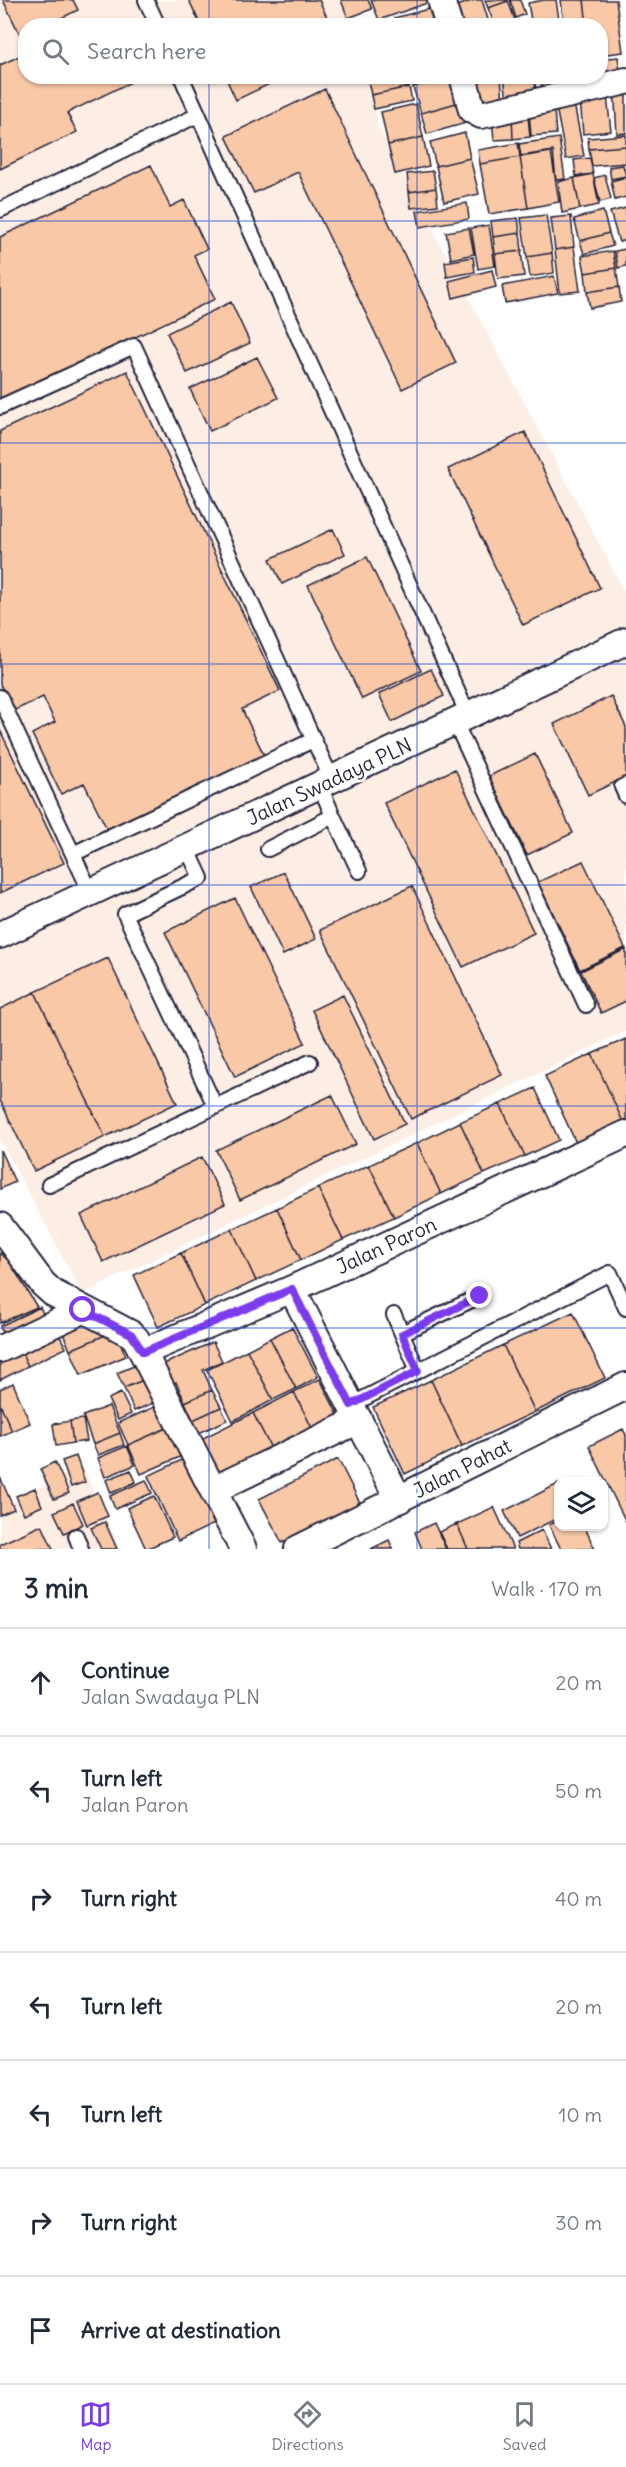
<!DOCTYPE html>
<html lang="en">
<head>
<meta charset="utf-8">
<style>
	:root { --surface:#fff; --page:#f6f6f7; --text:#1f2937; --muted:#747a83; --line:#e0e1e3; --accent:#7c3aed }
	body { margin:0; font-family:Delius,sans-serif; background:var(--page); color:var(--text) }
	.controls { position:absolute; right:18px; bottom:18px; display:grid; overflow:hidden; border-radius:12px; box-shadow:0 2px 4px #0004 }
	.controls button { width:54px; height:54px; display:grid; place-items:center; padding:0; border:0; border-bottom:2px solid var(--line); background:var(--surface); color:var(--text); font:30px sans-serif }
	.stop { position:absolute; width:18px; height:18px; margin:-14px; border:4px solid #7c3aed; border-radius:50%; background:#fff }
	.stop.end { background:#7c3aed; border-color:#fff; box-shadow:0 2px 6px #0008 }
	.list { margin:0; padding:0; list-style:none }
	h2 { display:flex; justify-content:space-between; align-items:center; height:78px; margin:0; padding:0 24px; font-size:26px }
	h2 small { font-size:20px; font-weight:400; color:var(--muted) }
	.list li { display:grid; grid-template-columns:39px 1fr auto; gap:18px; align-items:center; box-sizing:border-box; height:108px; padding:0 24px; border-top:2px solid var(--line) }
	.list b { display:block; font-size:22px; white-space:nowrap }
	.list p { margin:0; font-size:20px; white-space:nowrap; color:var(--muted) }
	.list em { font-size:20px; font-style:normal; color:var(--muted) }
	.icon { flex:none; width:33px; height:33px; fill:none; stroke:currentColor; stroke-width:2; stroke-linecap:round; stroke-linejoin:round }
	.map { position:relative; flex:none; width:626px; height:1549px; overflow:hidden }
	.search { position:absolute; background:var(--surface); box-shadow:0 2px 4px #0004; left:18px; right:18px; top:18px; height:66px; display:flex; align-items:center; gap:15px; box-sizing:border-box; padding:0 21px; border-radius:24px; color:var(--muted); font-size:22px }
	.sheet { height:834px; background:var(--surface) }
	nav { display:flex; justify-content:space-around; align-items:center; box-sizing:border-box; height:84px; border-top:2px solid var(--line); background:var(--surface); font-size:16px; color:var(--muted) }
	nav a { display:grid; justify-items:center; gap:3px }
	nav .on { color:var(--accent) }
	.map>svg:first-child { display:block }
	.built { fill:#fdeee5 }
	.building { fill:#f8c8a7; stroke:#22223b; stroke-width:1.5 }
	.lines { fill:none; stroke-linecap:round; stroke-linejoin:round }
	.lane-casing { stroke:#22223b; stroke-width:18 }
	.street-casing { stroke:#22223b; stroke-width:30 }
	.lane { stroke:#fff; stroke-width:14 }
	.street { stroke:#fff; stroke-width:26 }
	.route { stroke:#7c3aed; stroke-width:8 }
	.grid { fill:none; stroke:#1d4ed8; stroke-width:1.5; stroke-opacity:0.55 }
	.labels { text-anchor:middle; dominant-baseline:central; stroke-width:6; stroke-linejoin:round; paint-order:stroke }
	.street-label { font-size:20px; fill:#22223b; stroke:#fff }
</style>
</head>
<body>
<div class="map">
<svg width="626" height="1549" viewBox="0 0 626 1549">
	<rect width="100%" height="100%" fill="#fff"/>
	<filter id="ink" filterUnits="userSpaceOnUse"><feTurbulence type="fractalNoise" baseFrequency=".0167" numOctaves="2"/><feDisplacementMap in="SourceGraphic" scale="12" xChannelSelector="R" yChannelSelector="G"/><feConvolveMatrix kernelMatrix="1 2 1 2 8 2 1 2 1" color-interpolation-filters="sRGB"/></filter>
	<g filter="url(#ink)">
		<path class="built" d="M0,0H348L361,25L26,26V76L370,77L378,127L626,594V1031L82,1294L0,1139Z
			M82,1466L120,1549H0V1508Z"/>
		<path class="building" d="M3,0H73L78,10L45,26H26V35L21,37Z
			M189,0H319L331,26H201Z
			M341,0H368L372,9L348,18Z
			M371,0H430V2L379,20Z
			M475,0H482L490,26H455L450,8Z
			M485,0H507L508,1L488,8Z
			M510,0H520L525,14L516,18Z
			M544,0H556L560,26H532L528,3Z
			M561,0H584L587,26H564Z
			M584,0H616L623,52L600,55V26H587Z
			M508,1L517,25L495,26L488,8Z
			M440,6L445,23L434,26H396L394,18Z
			M26,53V76H128L131,82L67,113L77,132L0,169V65Z
			M618,57L621,78L575,82V76H600V59Z
			M225,76H286L236,100Z
			M367,76H407L409,87L371,95Z
			M411,76H450L413,87Z
			M450,76H460L467,100L421,113L413,87Z
			M469,76H501L503,103L473,106Z
			M504,76H534L537,96L507,100Z
			M540,76H569L571,90L543,95Z
			M409,87L412,101L374,109L371,95Z
			M626,87V133L617,134L614,88Z
			M325,89L456,363L402,389L298,172L254,193L226,136Z
			M607,96L611,131L583,134L580,99Z
			M467,100L473,121L427,134L421,113Z
			M574,103L584,156L566,159L556,107Z
			M416,104L423,137L388,145L381,112Z
			M554,110L556,134L531,136L529,112Z
			M528,116L530,137L513,139L512,117Z
			M512,117L513,139L494,140L492,119Z
			M465,133L470,158L436,166L430,142Z
			M626,135V146L589,149L588,138Z
			M423,137L429,166L395,174L388,145Z
			M559,138L565,179L556,180L553,151L521,156L519,144Z
			M518,143L520,157L480,164L478,150Z
			M626,146V163L592,166L589,149Z
			M551,152L559,202L528,208L520,157Z
			M520,157L528,208L489,214L480,164Z
			M470,158L479,194L444,202L436,166Z
			M590,158L593,174L576,176L574,160Z
			M151,165L170,207L184,200L207,249L194,255L215,299L0,402V237Z
			M623,165L626,176L611,179L609,167Z
			M433,171L436,188L409,192L407,174Z
			M593,174L599,205L580,209L574,178Z
			M605,175L611,199L600,202L594,178Z
			M626,177V197L615,200L611,181Z
			M574,178L580,209L562,213L558,182Z
			M436,188L438,205L411,208L409,192Z
			M467,203L469,219L420,227L417,211Z
			M626,208V240L619,242L610,212Z
			M603,211L609,233L580,241L574,219Z
			M546,215L552,253L527,257L521,218Z
			M571,216L574,247L555,250L551,218Z
			M518,218L520,233L493,237L491,221Z
			M489,225L495,266L478,269L471,228Z
			M469,228L474,254L451,259L446,232Z
			M520,233L522,251L495,254L493,237Z
			M609,233L613,246L584,254L580,241Z
			M574,247L580,291L560,293L555,250Z
			M626,249V266L618,268L615,251Z
			M521,251L524,276L498,279L495,254Z
			M613,251L616,268L585,273L582,256Z
			M552,253L554,273L530,277L527,257Z
			M473,257L475,272L447,277L445,262Z
			M616,268L619,287L587,292L585,273Z
			M492,270L496,287L453,298L449,281Z
			M554,276L558,293L505,303L502,286Z
			M619,287L621,302L590,308L587,292Z
			M231,302L250,343L187,373L167,333Z
			M257,357L278,398L210,431L190,389Z
			M127,371L280,691L242,709L264,755L107,829L84,783L61,794L32,734L55,722L43,697L13,711L0,684V431Z
			M525,432L600,588L523,625L448,469Z
			M333,529L345,554L282,584L270,559Z
			M367,557L421,671L362,699L308,585Z
			M431,669L444,696L392,722L379,694Z
			M611,696L626,727V777L588,795L554,724Z
			M0,730L64,863L0,893Z
			M535,754L573,833L527,855L489,776Z
			M455,769L534,933L463,967L384,803Z
			M583,861L625,948L580,970L538,882Z
			M284,872L316,939L283,955L251,887Z
			M412,886L502,1075L411,1119L320,930Z
			M235,898L305,1043L235,1077L165,932Z
			M626,949V1001L601,1013L581,971Z
			M108,958L177,1103L105,1137L35,992Z
			M35,992L105,1137L34,1171L0,1100V1009Z
			M343,995L405,1124L374,1139L312,1010Z
			M626,1039V1123L624,1124L592,1054Z
			M592,1054L624,1124L577,1145L545,1076Z
			M535,1088L559,1140L525,1156L500,1104Z
			M332,1095L356,1144L240,1200L216,1150Z
			M500,1104L525,1156L484,1174L460,1122Z
			M460,1122L484,1174L441,1194L417,1143Z
			M417,1143L441,1194L394,1217L369,1165Z
			M0,1150L15,1182L0,1189Z
			M202,1157L225,1204L103,1262L81,1215Z
			M369,1165L394,1217L343,1240L318,1188Z
			M318,1188L343,1240L301,1260L277,1208Z
			M277,1208L301,1260L256,1281L232,1229Z
			M232,1229L256,1281L205,1305L181,1253Z
			M0,1253L9,1261L37,1307L0,1323Z
			M181,1253L205,1305L158,1327L134,1275Z
			M40,1307L48,1324L6,1344L0,1326Z
			M573,1312L605,1378L535,1412L503,1345Z
			M85,1321L115,1331L70,1350L59,1324Z
			M54,1325L66,1348L28,1366L17,1343Z
			M292,1327L318,1377L296,1389L270,1338Z
			M115,1331L126,1356L81,1375L70,1350Z
			M270,1338L296,1389L273,1400L247,1350Z
			M213,1342L222,1361L203,1370L212,1390L185,1402L176,1382L170,1385L162,1365Z
			M17,1343L28,1366L0,1380V1351Z
			M503,1345L535,1412L462,1446L431,1380Z
			M247,1350L273,1400L233,1421L207,1370Z
			M141,1363L148,1378L124,1388L117,1373Z
			M148,1378L158,1401L134,1411L124,1388Z
			M320,1379L341,1421L315,1434L294,1392Z
			M431,1380L462,1446L405,1474L373,1407Z
			M13,1383L30,1423L12,1431L0,1404V1389Z
			M212,1390L221,1407L193,1420L185,1402Z
			M294,1392L315,1434L274,1454L253,1413Z
			M121,1393L131,1414L118,1420L108,1399Z
			M0,1404L12,1431L0,1436Z
			M159,1405L169,1427L128,1445L118,1423Z
			M109,1406L120,1433L93,1444L83,1416Z
			M221,1407L227,1420L199,1433L193,1420Z
			M253,1413L274,1454L221,1481L201,1439Z
			M83,1419L87,1441L73,1443L70,1421Z
			M70,1421L73,1443L56,1446L53,1424Z
			M169,1427L182,1456L141,1474L128,1445Z
			M623,1429L626,1435V1522L589,1446Z
			M120,1433L124,1445L98,1455L93,1444Z
			M127,1446L135,1465L105,1477L98,1458Z
			M76,1456L85,1482L71,1487L62,1461Z
			M184,1459L214,1524L178,1541L148,1476Z
			M338,1459L360,1503L282,1543L259,1499Z
			M55,1462L69,1493L54,1499L40,1469Z
			M131,1470L136,1482L111,1493L106,1480Z
			M1,1479L14,1509L0,1515V1480Z
			M146,1480L152,1493L115,1509L110,1496Z
			M558,1484V1518L517,1538L504,1511Z
			M35,1488L42,1506L24,1514L16,1496Z
			M98,1492L108,1516L87,1525L77,1501Z
			M154,1496L173,1537L146,1549L127,1508Z
			M73,1503L83,1524L64,1533L54,1512Z
			M494,1507L513,1549H468L457,1524Z
			M558,1520V1526H584L595,1549H561L549,1525Z
			M105,1522L117,1549H101L91,1528Z
			M434,1523L446,1549H422L415,1532Z
			M457,1524L468,1549H447L439,1532Z
			M42,1525L53,1549H0V1544Z
			M542,1530L551,1549H518L516,1543Z
			M389,1540L393,1549H371Z"/>
		<g class="lines">
			<defs>
				<path id="lane" d="M146,0L158,26
					M181,76L468,715
					M0,210L198,115
					M0,407L134,346L332,780
					M0,697L91,893
					M455,722L586,1005
					M626,785L622,787L626,796
					M320,786L333,816
					M187,848L201,878L125,914L215,1106
					M268,849L333,816L359,871
					M73,854L313,740
					M49,1185L310,1062
					M394,1315L418,1371
					M402,1333L480,1296
					M351,1405L610,1273L626,1308
					M76,1536L81,1549"/>
				<path id="street" d="M441,0L449,26
					M463,76L472,110L481,115L626,81
					M0,935L626,641
					M0,1226L43,1284L53,1293L131,1334L136,1339L243,1549
					M292,1289L399,1500
					M0,1349L83,1310
					M143,1352L292,1289L626,1134
					M213,1490L359,1420
					M298,1549L626,1386"/>
			</defs>
			<use href="#lane" class="lane-casing"/>
			<use href="#street" class="street-casing"/>
			<use href="#lane" class="lane"/>
			<use href="#street" class="street"/>
		</g>
	</g>
	<g class="lines" filter="url(#ink)">
		<path class="route" d="M83,1310L131,1334L143,1352L292,1289L351,1405L418,1371L402,1334L480,1296"/>
	</g>
	<path class="grid" d="M209,0V26M417,0V26M209,76V1549M417,76V1549M0,221H626M0,443H626M0,664H626M0,885H626M0,1106H626M0,1328H626"/>
	<g class="labels">
		<g class="street-label">
			<text transform="translate(329 781) rotate(-25)">Jalan Swadaya PLN</text>
			<text transform="translate(386 1245) rotate(-25)">Jalan Paron</text>
			<text transform="translate(462 1468) rotate(-27)">Jalan Pahat</text>
		</g>
	</g>
</svg>
<div class="controls">
<button><svg class="icon" aria-label="layers" viewBox="0 0 24 24"><path d="M12 4l9 5-9 5-9-5zM3 14l9 5 9-5"/></svg></button>
</div>
<div class="stop" style="left:83px;top:1310px"></div>
<div class="stop end" style="left:480px;top:1296px"></div>
<div class="search"><svg class="icon" aria-label="search" viewBox="0 0 24 24"><circle cx="10" cy="10" r="6"/><path d="M15 15l6 6"/></svg>Search here</div>
</div>
<section class="sheet">
<h2>3 min<small>Walk · 170 m</small></h2>
<ul class="list">
<li><svg class="icon" aria-label="ahead" viewBox="0 0 24 24"><path d="M12 20V5M6 11l6-6 6 6"/></svg><div><b>Continue</b><p>Jalan Swadaya PLN</p></div><em>20 m</em></li>
<li><svg class="icon" aria-label="left" viewBox="0 0 24 24"><path d="M17 20v-9H6M10 6l-5 5 5 5"/></svg><div><b>Turn left</b><p>Jalan Paron</p></div><em>50 m</em></li>
<li><svg class="icon" aria-label="right" viewBox="0 0 24 24"><path d="M7 20v-9h11M14 6l5 5-5 5"/></svg><div><b>Turn right</b></div><em>40 m</em></li>
<li><svg class="icon" aria-label="left" viewBox="0 0 24 24"><path d="M17 20v-9H6M10 6l-5 5 5 5"/></svg><div><b>Turn left</b></div><em>20 m</em></li>
<li><svg class="icon" aria-label="left" viewBox="0 0 24 24"><path d="M17 20v-9H6M10 6l-5 5 5 5"/></svg><div><b>Turn left</b></div><em>10 m</em></li>
<li><svg class="icon" aria-label="right" viewBox="0 0 24 24"><path d="M7 20v-9h11M14 6l5 5-5 5"/></svg><div><b>Turn right</b></div><em>30 m</em></li>
<li><svg class="icon" aria-label="arrive" viewBox="0 0 24 24"><path d="M6 21V4h12l-3 4 3 4H6"/></svg><div><b>Arrive at destination</b></div></li>
</ul>
</section>
<nav>
<a class="on"><svg class="icon" aria-label="map" viewBox="0 0 24 24"><path d="M3 6l6-2 6 2 6-2v14l-6 2-6-2-6 2zM9 4v14M15 6v14"/></svg>Map</a>
<a><svg class="icon" aria-label="directions" viewBox="0 0 24 24"><path d="M12 3l9 9-9 9-9-9zM9 14v-3h6M13 9l2 2-2 2"/></svg>Directions</a>
<a><svg class="icon" aria-label="saved" viewBox="0 0 24 24"><path d="M7 4h10v16l-5-4-5 4z"/></svg>Saved</a>
</nav>
</body>
</html>
